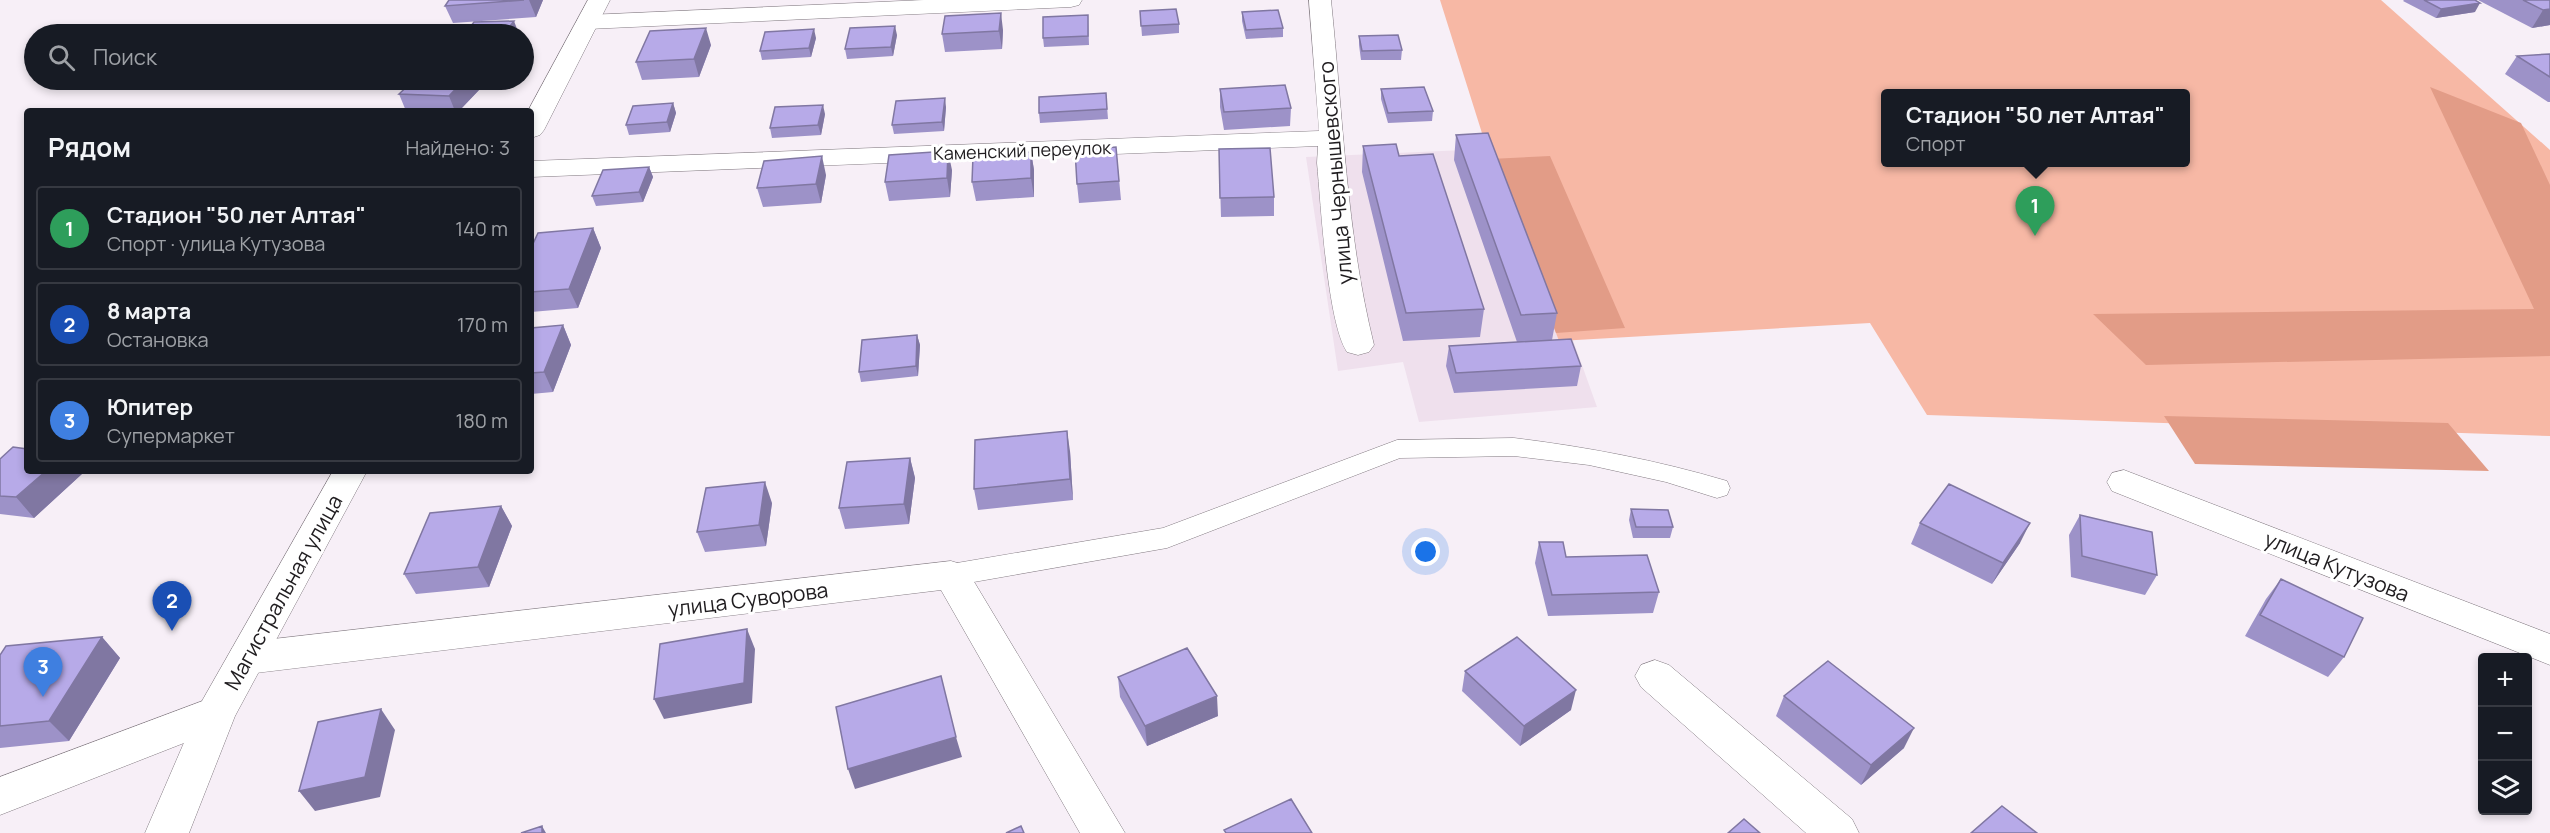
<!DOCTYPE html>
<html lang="ru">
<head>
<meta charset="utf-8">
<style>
	:root { --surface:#171b24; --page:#242831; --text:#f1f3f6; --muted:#9ea1a6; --line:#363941; --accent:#0b8043 }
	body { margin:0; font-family:Manrope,sans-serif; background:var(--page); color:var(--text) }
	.controls { position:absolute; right:18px; bottom:18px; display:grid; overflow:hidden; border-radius:6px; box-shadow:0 3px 9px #0003 }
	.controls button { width:54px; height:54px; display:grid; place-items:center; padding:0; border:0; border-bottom:2px solid var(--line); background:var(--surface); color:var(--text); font:30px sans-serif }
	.you { position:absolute; left:1426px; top:552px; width:21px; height:21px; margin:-15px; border:4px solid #fff; border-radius:50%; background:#1a73e8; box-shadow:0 0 0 9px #1a73e833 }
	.badge { display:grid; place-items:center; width:39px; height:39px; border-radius:50%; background:var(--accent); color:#fff; font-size:20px; font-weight:700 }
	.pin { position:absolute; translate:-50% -50px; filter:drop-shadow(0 2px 3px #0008) }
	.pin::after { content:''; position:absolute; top:32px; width:21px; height:18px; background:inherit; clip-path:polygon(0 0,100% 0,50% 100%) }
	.popup { position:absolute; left:1881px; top:89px; width:309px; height:78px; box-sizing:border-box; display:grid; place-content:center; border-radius:6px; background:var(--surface); filter:drop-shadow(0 2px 4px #0005); font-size:20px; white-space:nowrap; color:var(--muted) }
	.popup b { font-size:22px; color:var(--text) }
	.popup::after { content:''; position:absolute; left:50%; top:100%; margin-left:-12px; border:12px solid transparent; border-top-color:var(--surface) }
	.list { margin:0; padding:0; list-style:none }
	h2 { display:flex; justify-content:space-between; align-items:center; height:78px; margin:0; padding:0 24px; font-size:26px }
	h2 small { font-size:20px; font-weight:400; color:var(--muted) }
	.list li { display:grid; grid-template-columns:39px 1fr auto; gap:18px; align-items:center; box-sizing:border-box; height:84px; margin:0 12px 12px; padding:0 12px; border:2px solid var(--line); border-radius:6px }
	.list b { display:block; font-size:22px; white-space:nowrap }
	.list p { margin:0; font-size:20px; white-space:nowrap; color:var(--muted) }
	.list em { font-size:20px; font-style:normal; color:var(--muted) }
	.icon { flex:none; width:33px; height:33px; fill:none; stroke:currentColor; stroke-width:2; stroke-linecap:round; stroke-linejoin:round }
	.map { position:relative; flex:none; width:2550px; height:833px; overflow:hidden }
	.search { position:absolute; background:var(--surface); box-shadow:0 3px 9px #0003; left:24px; top:24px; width:510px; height:66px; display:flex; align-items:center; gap:15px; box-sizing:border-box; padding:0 21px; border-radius:33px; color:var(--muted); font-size:22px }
	.panel { position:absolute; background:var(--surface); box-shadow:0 3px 9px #0003; left:24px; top:108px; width:510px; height:366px; border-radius:6px }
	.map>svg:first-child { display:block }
	.built { fill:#efe0ed }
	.green { fill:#f7b8a5; fill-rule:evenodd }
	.forest { fill:#e29c87 }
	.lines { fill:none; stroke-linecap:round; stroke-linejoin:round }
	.service-casing { stroke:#837b82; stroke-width:1 }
	.minor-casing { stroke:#837b82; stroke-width:1 }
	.tertiary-casing { stroke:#837b82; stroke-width:1 }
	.service { fill:#fff; fill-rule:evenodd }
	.minor { fill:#fff; fill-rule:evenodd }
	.tertiary { fill:#fff; fill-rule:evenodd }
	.wall { fill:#9d92c8 }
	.shaded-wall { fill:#8077a2 }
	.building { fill:#b7aae8; stroke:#8077a2; stroke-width:1.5 }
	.labels { text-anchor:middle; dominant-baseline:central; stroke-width:6; stroke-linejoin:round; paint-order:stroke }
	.far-street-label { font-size:18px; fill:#1f1c1f; stroke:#fff }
	.street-label { font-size:21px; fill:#1f1c1f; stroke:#fff }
</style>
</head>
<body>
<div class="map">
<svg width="2550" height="833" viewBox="0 0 2550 833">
	<rect width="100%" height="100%" fill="#f7eff7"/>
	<path class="built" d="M1487,149L1559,340H1573L1597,407L1419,422L1403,362L1338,371L1306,157Z"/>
	<path class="green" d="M1440,0H2381L2550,150V436L1927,415L1870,323L1559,341L1487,149ZM1885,94H2185V162H1885Z"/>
	<path class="forest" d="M2430,87L2521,123L2550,185V356L2146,365L2093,314L2534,309Z
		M1550,156L1625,328L1556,333L1490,159Z
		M2164,416L2448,423L2489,471L2195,464Z"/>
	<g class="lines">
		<defs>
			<path id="service" d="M1514,438C1587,447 1656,460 1727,481L1730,488L1727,495L1717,498L1666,482L1589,465L1514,456L1400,458L1167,548L951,586L941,583L937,575L941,567L951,564L1163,528L1397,440Z"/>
			<path id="minor" d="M924,0H1082L1079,5L1071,7L588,29L580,27L577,22L580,17L588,15Z
				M1309,0H1331C1343,116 1346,232 1374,345L1369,352L1358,355L1347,352C1327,322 1321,204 1317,163L1318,146L531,177V161L1319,131Z
				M2124,470L2550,634V665L2112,491L2107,482L2112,473Z
				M951,561L964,565L1125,833H1080L941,590L247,674L233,669L227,658L233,647L247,642Z
				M1655,660L1669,665L1852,819L1859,833H1806L1641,687L1635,676L1641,665Z
				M216,696L230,701L236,713L230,725L0,815V777Z"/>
			<path id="tertiary" d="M588,0H610L544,130L540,135L531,138V111H528Z
				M333,471H367L235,716L189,833H145L202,701Z"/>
		</defs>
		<use href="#service" class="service-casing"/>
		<use href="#minor" class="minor-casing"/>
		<use href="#tertiary" class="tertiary-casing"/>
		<use href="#service" class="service"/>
		<use href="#minor" class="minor"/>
		<use href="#tertiary" class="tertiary"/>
	</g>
	<path class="wall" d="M449,0H543L536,17L453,23L445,6Z
		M2404,0H2475V12L2436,18L2403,1Z
		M2478,0H2550V25L2532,28Z
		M1140,11L1179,24V33L1142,36Z
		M1242,12L1283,28V37L1246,39L1242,21Z
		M1088,15L1089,45L1044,47L1043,38Z
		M1003,30L1002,49L945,52L942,34Z
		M897,35L893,56L847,59L845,49Z
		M1359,36L1402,50L1401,60H1361L1359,45Z
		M816,38L811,57L762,60L760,51Z
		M711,45L699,77L642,80L636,62Z
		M2550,54V102H2548L2505,74L2517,56Z
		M414,80H475L479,90L459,111H406L399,94Z
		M1220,89L1291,108L1290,126L1224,130L1220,107Z
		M1381,89L1433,111L1432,121L1388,123L1381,99Z
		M1106,93L1108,119L1040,123L1039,113Z
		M673,103L676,113L670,132L629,135L626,125Z
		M946,107L944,131L894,134L892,125Z
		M825,114L821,135L772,138L770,128Z
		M1456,135L1557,313L1552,340L1581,366L1577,386L1454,393L1446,366L1449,346L1517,342L1454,160Z
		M1363,146L1484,309L1480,337L1403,341L1362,172Z
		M1116,147L1121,200L1079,203L1077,184Z
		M1219,149L1274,197V216L1221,217Z
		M1031,152L1034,170V197L976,201L972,182Z
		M649,167L653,177L643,202L596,206L592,196Z
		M952,170L950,197L889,201L885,182Z
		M826,175L821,203L763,207L757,188Z
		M593,228L601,248L578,308L531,312V248Z
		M563,325L571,345L553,392L531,394V328Z
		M917,335L920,345L918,376L861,382L859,372Z
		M1070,451L1073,500L978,510L974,489Z
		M910,458L915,478L909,524L845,529L839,508Z
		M0,459L27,471H81L83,473L34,518L0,514Z
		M772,503L766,546L705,552L697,532Z
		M501,506L512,526L489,587L416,594L404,574Z
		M1631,509L1673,527L1670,538H1633L1629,520Z
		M2080,515L2157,575L2145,595L2071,577L2069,535Z
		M1920,523L2020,543L1992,584L1911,544Z
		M1539,542L1566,557L1659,592L1653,613L1548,616L1535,563Z
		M2281,579L2344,657L2328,677L2245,636L2266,599Z
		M102,637L120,658L69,741L0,748V655Z
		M1465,671L1571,710L1520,746L1462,691Z
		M1118,677L1218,716L1147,746L1120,697Z
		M1784,696L1904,748L1861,785L1776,716Z"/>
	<path class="shaded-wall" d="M529,0H543L536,17Z
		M2480,3L2475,12L2436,18L2441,9Z
		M2550,9V25L2532,28L2543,10Z
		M1001,13L1003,30L1002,49L999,31Z
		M514,21L519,34H504Z
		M895,26L897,35L893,56L891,47Z
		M706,28L711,45L699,77L694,59Z
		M814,29L816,38L811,57L809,48Z
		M464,80H475L479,90L459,111H455L449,96Z
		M945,98L946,107L944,131L942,122Z
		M673,103L676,113L670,132L667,122Z
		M823,105L825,114L821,135L818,125Z
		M948,151L952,170L950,197L947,178Z
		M1031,152L1034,170V197L1031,178Z
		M822,156L826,175L821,203L816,184Z
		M649,167L653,177L643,202L639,192Z
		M593,228L601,248L578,308L569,289Z
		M563,325L571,345L553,392L544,372Z
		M917,335L920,345L918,376L916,366Z
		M531,421L534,427L531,434Z
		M1067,431L1070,451L1073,500L1070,479Z
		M910,458L915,478L909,524L904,504Z
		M46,471H81L83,473L34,518L16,497Z
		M765,482L772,503L766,546L759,525Z
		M501,506L512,526L489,587L478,567Z
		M2030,523L2020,543L1992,584L2003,563Z
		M747,629L755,649L752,703L664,719L654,699Z
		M102,637L120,658L69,741L49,721Z
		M1576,690L1571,710L1520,746L1524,726Z
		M1217,696L1218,716L1147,746L1145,726Z
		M381,709L395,730L380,797L315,811L299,791Z
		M1914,728L1904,748L1861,785L1871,765Z
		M956,737L962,757L855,789L848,769Z
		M542,826L546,833H542Z"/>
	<path class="building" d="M449,0H524L445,6Z
		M2424,0H2475L2480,3L2441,9Z
		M2523,0H2550V9L2543,10Z
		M1176,9L1179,24L1141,26L1140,11Z
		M1278,10L1283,28L1246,30L1242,12Z
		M1001,13L999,31L942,34L945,16Z
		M1088,15V36L1043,38V17Z
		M514,21L504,34H465L474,22Z
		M895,26L891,47L845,49L850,28Z
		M706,28L694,59L636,62L650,31Z
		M814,29L809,48L760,51L765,32Z
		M1398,35L1402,50L1362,51L1359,36Z
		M2550,54V77L2517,56Z
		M414,80H464L449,96L399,94Z
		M1285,85L1291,108L1224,112L1220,89Z
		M1424,87L1433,111L1388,113L1381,89Z
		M1106,93L1107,109L1039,113V97Z
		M945,98L942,122L892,125L896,101Z
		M673,103L667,122L626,125L633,106Z
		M823,105L818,125L770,128L775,107Z
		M1488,133L1557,313L1521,315L1456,135Z
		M1396,144L1399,156L1433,154L1484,309L1406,313L1363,146Z
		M1116,147L1119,181L1077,184L1075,150Z
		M1270,148L1274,197L1220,198L1219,149Z
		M948,151L947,178L885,182L889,155Z
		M1031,152V178L972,182L973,156Z
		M822,156L816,184L757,188L764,161Z
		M649,167L639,192L592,196L603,170Z
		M593,228L569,289L531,292V248L538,233Z
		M563,325L544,372L531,373V328Z
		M917,335L916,366L859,372L862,340Z
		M1571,339L1581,366L1456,373L1449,346Z
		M1067,431L1070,479L974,489L975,440Z
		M13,447L27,449V471H46L16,497L0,496V459Z
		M910,458L904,504L839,508L847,462Z
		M765,482L759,525L697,532L706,488Z
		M1949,484L2030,523L2003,563L1920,523Z
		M501,506L478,567L404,574L430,513Z
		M1631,509L1668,510L1673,527H1636Z
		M2080,515L2152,532L2157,575L2082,556Z
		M1539,542H1563L1566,557L1647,555L1659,592L1552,595Z
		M2281,579L2363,618L2344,657L2260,615Z
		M747,629L744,683L654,699L660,644Z
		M102,637L49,721L0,726V655L6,646Z
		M1517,637L1576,690L1524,726L1465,671Z
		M1187,648L1217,696L1145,726L1118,677Z
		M1828,661L1914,728L1871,765L1784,696Z
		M941,676L956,737L848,769L836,707Z
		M381,709L365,777L299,791L318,722Z
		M1291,799L1312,833H1226L1224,830Z
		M2002,806L2037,833H1971Z
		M1744,819L1760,833H1728Z
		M542,826V833H521Z
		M1021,826L1024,833H1006Z"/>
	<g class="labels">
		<g class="far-street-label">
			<text transform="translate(1022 150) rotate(-2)">Каменский переулок</text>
		</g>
		<g class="street-label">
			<text transform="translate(1335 173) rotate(-95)">улица Чернышевского</text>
			<text transform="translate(2337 566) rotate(22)">улица Кутузова</text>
			<text transform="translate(283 592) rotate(-61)">Магистральная улица</text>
			<text transform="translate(748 599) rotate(-7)">улица Суворова</text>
		</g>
	</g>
</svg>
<div class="controls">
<button>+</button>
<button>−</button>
<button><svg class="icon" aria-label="layers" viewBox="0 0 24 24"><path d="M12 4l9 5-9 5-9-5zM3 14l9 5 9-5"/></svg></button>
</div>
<div class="you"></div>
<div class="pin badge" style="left:2035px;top:236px;background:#2e9e5b">1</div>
<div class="popup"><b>Стадион &quot;50 лет Алтая&quot;</b>Спорт</div>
<div class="pin badge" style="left:172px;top:631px;background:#1a4fb4">2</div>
<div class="pin badge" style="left:43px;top:697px;background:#3f7fe0">3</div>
<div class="search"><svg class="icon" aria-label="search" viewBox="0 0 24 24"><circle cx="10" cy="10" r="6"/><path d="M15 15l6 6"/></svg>Поиск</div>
<section class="panel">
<h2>Рядом<small>Найдено: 3</small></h2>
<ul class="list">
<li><span class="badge" style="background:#2e9e5b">1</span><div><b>Стадион &quot;50 лет Алтая&quot;</b><p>Спорт · улица Кутузова</p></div><em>140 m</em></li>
<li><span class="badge" style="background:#1a4fb4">2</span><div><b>8 марта</b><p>Остановка</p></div><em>170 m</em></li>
<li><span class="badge" style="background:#3f7fe0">3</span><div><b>Юпитер</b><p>Супермаркет</p></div><em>180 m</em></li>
</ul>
</section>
</div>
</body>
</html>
